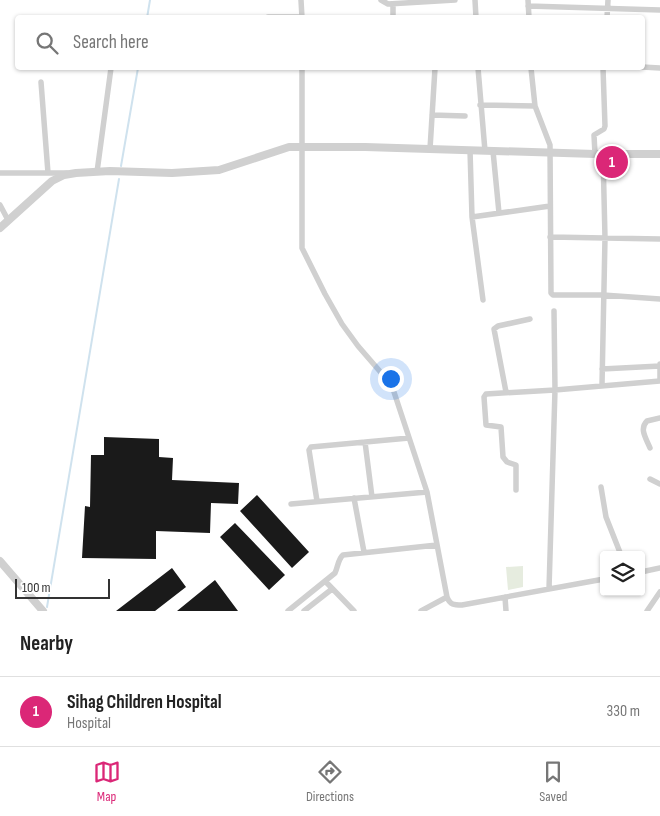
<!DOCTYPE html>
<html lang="en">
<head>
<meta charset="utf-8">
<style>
	:root { --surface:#fff; --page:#f2f2f2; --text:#222; --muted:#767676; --line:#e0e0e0; --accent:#db2777 }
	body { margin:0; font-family:"Sofia Sans Condensed",sans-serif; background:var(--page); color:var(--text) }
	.controls { position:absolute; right:15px; bottom:15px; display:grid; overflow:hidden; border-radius:5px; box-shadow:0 1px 4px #0004 }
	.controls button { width:45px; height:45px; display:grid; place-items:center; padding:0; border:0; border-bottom:1px solid var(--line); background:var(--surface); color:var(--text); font:25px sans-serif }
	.scale { position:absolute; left:15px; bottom:12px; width:95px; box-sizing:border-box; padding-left:5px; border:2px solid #333; border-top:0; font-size:14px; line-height:18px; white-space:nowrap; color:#333; -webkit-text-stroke:4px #fff; paint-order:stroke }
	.you { position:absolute; left:390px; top:378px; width:18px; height:18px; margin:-12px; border:4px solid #fff; border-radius:50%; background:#1a73e8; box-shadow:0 0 0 8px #1a73e833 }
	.badge { display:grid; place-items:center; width:32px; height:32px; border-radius:50%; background:var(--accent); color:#fff; font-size:16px; font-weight:700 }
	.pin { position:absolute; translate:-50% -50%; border:2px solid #fff; box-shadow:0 1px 5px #0006 }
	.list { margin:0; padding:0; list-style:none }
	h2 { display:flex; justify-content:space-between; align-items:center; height:65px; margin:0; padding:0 20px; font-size:21px }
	h2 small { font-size:16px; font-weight:400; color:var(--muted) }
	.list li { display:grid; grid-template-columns:32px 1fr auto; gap:15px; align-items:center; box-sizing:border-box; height:70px; padding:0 20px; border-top:1px solid var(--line) }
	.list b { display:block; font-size:19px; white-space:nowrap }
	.list p { margin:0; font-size:16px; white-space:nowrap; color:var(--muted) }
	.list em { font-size:16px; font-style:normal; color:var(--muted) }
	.icon { flex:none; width:28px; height:28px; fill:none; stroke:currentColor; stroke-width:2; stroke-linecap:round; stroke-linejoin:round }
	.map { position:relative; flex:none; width:660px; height:611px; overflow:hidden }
	.search { position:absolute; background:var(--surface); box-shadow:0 1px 4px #0004; left:15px; right:15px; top:15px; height:55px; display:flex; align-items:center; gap:12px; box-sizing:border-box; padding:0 18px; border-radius:5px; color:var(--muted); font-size:19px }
	.sheet { height:135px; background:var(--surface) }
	nav { display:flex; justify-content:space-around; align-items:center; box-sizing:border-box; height:70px; border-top:1px solid var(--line); background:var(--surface); font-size:14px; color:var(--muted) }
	nav a { display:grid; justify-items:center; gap:2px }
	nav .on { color:var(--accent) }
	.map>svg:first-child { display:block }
	.green { fill:#e6ecdf }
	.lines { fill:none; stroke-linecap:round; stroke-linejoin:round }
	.stream { stroke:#cfe2ee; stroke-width:2 }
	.building { fill:#1a1a1a }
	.minor { stroke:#d0d0d0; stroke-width:5.5 }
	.tertiary { stroke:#d0d0d0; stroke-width:8 }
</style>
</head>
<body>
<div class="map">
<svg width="660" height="611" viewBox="0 0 660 611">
	<rect width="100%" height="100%" fill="#fff"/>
	<path class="green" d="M523,566V587L508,590L506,567Z"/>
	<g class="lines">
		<path class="stream" d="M147,18L150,0
			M121,166L138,68
			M47,607L119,179"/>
	</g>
	<path class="building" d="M104,437L159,439V457L173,458L172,480L239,483L238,504L211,503L210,533L156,531V559L82,558L85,506L90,507L91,455H104Z
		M257,495L309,552L292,568L240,511Z
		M235,523L285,575L269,590L220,537Z
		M172,568L186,587L155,611H116Z
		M215,580L238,611H177Z"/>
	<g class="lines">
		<path class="minor" d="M301,0L302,18
			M381,0L388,4L455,0
			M475,0L476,18
			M528,0L529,18
			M528,6L660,10
			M268,17H302
			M393,18V4
			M607,18L608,0
			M642,67L660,68
			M302,68V248L325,294L342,324L358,346L390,383L393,389L427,492L447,597C450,605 454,605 462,605L604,579
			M478,68L485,151
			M531,68L535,106L550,145L551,293L553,295H603L660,299
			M41,82L48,173
			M480,105L535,106
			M432,115L465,116
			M430,149L435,68
			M470,150L472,217L483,300
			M493,151L499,213
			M595,154L594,135L604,129L605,126L603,68
			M97,172L111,68
			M0,173H67
			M0,205L8,220
			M472,217L550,206
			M550,237L660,239
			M602,369L660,366
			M602,385L605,238L603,154
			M506,392L494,329L498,326L530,319
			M365,442L372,497
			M650,448C646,438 639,429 647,421L660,418
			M650,479L660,484
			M601,487L606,517L621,555
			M516,490V465L507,462L503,457L501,427L486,425L484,397L486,394L555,390L660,381V364
			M354,498L364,552
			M317,501L309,450L311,447L409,438
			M291,504L427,492
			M641,572L660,568
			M325,581L354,611
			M549,589L555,390L554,311
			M505,597L506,611
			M288,611L335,573C338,567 338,559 343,555L437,545
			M304,611L332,589
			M421,611L447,597
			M647,611L660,592"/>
		<path class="tertiary" d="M0,228L52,181L64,175L76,173L110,171L172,173L219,170L289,147H365L595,154H660
			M0,561L43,611"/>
	</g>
</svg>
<div class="controls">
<button><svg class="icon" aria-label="layers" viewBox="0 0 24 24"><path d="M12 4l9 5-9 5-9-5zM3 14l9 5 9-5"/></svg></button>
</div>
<div class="scale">100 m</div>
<div class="you"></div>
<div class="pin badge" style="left:612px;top:162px">1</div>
<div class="search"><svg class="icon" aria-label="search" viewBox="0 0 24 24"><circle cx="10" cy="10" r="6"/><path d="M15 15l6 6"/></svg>Search here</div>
</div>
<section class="sheet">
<h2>Nearby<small></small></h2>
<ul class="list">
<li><span class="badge">1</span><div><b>Sihag Children Hospital</b><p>Hospital</p></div><em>330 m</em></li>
</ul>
</section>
<nav>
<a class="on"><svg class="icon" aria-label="map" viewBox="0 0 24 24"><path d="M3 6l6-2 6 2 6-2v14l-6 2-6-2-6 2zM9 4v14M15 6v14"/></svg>Map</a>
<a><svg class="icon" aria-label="directions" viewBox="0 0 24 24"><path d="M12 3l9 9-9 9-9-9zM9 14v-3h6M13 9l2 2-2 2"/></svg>Directions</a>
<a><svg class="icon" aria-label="saved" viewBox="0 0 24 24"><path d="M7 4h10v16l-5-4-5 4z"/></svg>Saved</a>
</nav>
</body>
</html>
